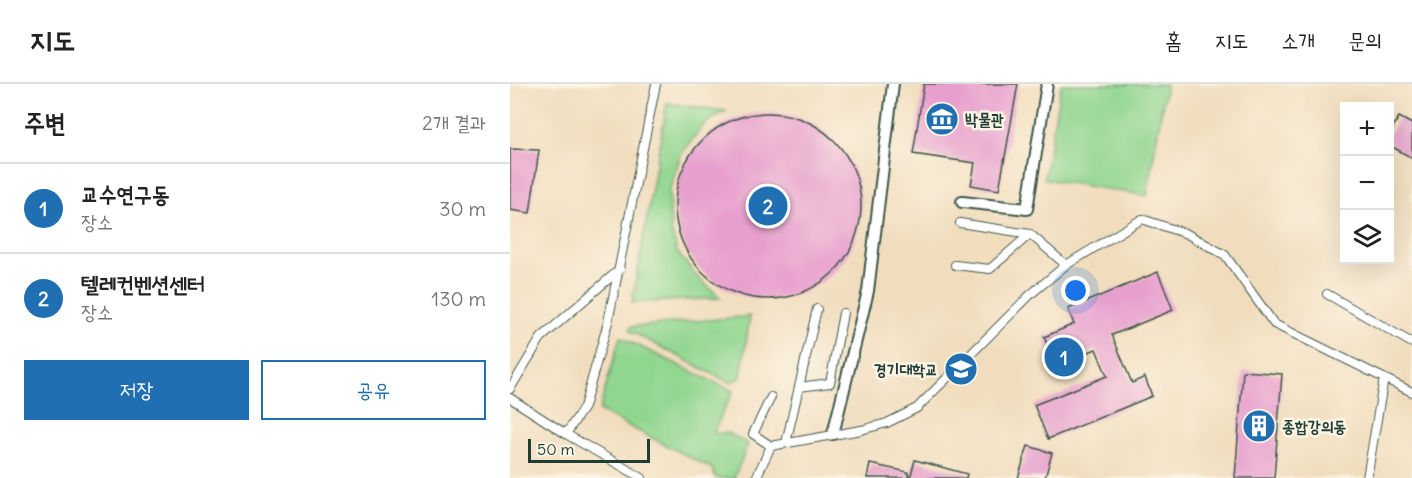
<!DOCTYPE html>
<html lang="ko">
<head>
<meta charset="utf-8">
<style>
	:root { --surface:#fff; --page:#f6f6f6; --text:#222; --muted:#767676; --line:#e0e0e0; --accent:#1f6fb2 }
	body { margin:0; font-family:Delius,"Poor Story",sans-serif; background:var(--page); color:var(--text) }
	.controls { position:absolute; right:18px; top:18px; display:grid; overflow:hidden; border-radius:0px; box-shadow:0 6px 24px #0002 }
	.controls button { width:54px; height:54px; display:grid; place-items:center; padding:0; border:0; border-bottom:2px solid var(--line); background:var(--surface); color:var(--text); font:30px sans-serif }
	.scale { position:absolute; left:18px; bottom:15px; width:122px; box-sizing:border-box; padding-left:6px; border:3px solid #1f3d34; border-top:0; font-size:16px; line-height:21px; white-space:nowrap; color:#1f3d34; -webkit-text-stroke:4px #fcf5e5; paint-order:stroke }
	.you { position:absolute; left:566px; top:207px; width:21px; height:21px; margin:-15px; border:4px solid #fff; border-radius:50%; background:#1a73e8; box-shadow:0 0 0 9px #1a73e833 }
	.badge { display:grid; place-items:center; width:39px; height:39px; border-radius:50%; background:var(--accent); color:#fff; font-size:20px; font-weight:700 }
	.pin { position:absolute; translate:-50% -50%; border:3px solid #fff; box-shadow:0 2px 6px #0006 }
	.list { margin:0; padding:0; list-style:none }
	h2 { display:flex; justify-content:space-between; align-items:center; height:78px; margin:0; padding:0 24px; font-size:26px }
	h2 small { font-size:20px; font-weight:400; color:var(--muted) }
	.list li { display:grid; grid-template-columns:39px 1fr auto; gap:18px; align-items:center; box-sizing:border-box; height:90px; padding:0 24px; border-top:2px solid var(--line) }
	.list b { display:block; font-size:22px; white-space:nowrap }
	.list p { margin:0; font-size:20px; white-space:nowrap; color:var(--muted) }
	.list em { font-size:20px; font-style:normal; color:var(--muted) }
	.actions { display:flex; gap:12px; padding:18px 24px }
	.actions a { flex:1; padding:14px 0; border:2px solid var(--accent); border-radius:0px; text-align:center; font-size:21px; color:var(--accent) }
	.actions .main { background:var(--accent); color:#fff }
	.icon { flex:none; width:33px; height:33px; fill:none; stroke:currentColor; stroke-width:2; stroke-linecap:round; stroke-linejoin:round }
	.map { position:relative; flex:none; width:902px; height:394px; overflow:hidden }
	header { display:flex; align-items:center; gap:36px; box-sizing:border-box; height:84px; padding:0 30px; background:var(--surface); border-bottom:2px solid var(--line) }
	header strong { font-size:28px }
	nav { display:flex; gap:33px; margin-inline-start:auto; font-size:21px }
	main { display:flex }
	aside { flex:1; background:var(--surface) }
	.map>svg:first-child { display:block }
	.green { fill:#90d68f; stroke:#588a62; stroke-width:1.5 }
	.building { fill:#e79fcd }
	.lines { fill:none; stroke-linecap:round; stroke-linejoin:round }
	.service-casing { stroke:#3e5549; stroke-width:10 }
	.pedestrian-casing { stroke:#3e5549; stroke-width:14 }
	.service { stroke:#fff; stroke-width:8 }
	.pedestrian { stroke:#fff; stroke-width:10 }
	.labels { text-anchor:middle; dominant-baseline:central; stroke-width:5; stroke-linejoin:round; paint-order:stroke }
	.poi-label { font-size:16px; font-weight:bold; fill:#1f3d34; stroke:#fcf5e5; text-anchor:start }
</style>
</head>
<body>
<header>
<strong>지도</strong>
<nav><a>홈</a><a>지도</a><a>소개</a><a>문의</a></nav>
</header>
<main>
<aside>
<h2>주변<small>2개 결과</small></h2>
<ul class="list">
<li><span class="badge">1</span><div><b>교수연구동</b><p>장소</p></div><em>30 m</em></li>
<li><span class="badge">2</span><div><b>텔레컨벤션센터</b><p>장소</p></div><em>130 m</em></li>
</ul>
<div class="actions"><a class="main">저장</a><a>공유</a></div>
</aside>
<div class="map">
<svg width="902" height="394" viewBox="0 0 902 394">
	<rect width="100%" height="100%" fill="#fcf5e5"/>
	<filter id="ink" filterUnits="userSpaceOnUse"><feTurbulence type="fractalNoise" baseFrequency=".0167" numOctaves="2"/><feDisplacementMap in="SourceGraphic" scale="12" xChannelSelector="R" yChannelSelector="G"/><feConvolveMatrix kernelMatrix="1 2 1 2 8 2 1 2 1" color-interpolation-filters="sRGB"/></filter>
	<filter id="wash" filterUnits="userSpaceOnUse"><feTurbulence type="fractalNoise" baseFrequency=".008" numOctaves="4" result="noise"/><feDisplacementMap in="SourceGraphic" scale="24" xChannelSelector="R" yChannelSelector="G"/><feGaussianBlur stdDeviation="1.35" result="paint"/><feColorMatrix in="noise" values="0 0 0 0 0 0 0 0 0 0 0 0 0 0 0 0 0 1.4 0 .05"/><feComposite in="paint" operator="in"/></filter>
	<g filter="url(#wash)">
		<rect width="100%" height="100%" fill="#f1ddbd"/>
		<path class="green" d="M551,0H656L637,112L534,95Z
			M157,19L216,27L195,39L171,70L159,107L161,146L167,168L188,194L211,214L122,219Z
			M240,232L231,293L220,299L120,247V243Z
			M110,253L223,307L203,349H218L238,360L224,394H205L203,385L89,327Z"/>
		<g id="blocks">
			<path class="building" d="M414,0H508L489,106L461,101L465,79L403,70Z
				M165 122a93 93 0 1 1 186 0a93 93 0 1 1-186 0Z
				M889,33L902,40V74L879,61V50Z
				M0,65L29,66L20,129L0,126Z
				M648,188L663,226L602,251L622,299L635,293L642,312L538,355L524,321L597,292L586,265L546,281L534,253L564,240L558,225Z
				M733,287L772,290L764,394H725Z
				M518,362L542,369L535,394H508Z
				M405,376L457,390L456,394H400Z
				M360,380L398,388V394H357Z"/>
		</g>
	</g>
	<g filter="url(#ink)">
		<use href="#blocks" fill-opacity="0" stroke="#3e5549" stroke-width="1.5"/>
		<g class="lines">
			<defs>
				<path id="service" d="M450,139L520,150L556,181
					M445,181L480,185L520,150
					M817,210L902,259
					M289,303L320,299L333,229
					M0,305L31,254L110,185
					M0,314L56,350L132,394
					M56,350L74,323L98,238L146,0
					M276,359L307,225
					M261,362L243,350L261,313
					M246,394L261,362L351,346L377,339L407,324L521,210L556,181L632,135L677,150L715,171L764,240L902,308
					M857,394L874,294"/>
				<path id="pedestrian" d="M452,118L517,125L537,0
					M323,350L358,207L383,0"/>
			</defs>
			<use href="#service" class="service-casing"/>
			<use href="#pedestrian" class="pedestrian-casing"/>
			<use href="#service" class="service"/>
			<use href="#pedestrian" class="pedestrian"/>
		</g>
	</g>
	<defs>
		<symbol id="museum-disc" viewBox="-11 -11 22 22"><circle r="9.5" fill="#1f6fb2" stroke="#fcf5e5"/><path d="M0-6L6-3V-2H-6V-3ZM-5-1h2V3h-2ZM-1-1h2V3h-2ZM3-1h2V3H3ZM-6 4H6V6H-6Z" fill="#fff"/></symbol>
		<symbol id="university-disc" viewBox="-11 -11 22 22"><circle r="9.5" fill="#1f6fb2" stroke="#fcf5e5"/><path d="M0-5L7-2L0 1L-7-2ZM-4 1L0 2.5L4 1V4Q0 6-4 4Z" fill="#fff"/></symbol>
		<symbol id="building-disc" viewBox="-11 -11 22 22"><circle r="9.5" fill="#1f6fb2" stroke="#fcf5e5"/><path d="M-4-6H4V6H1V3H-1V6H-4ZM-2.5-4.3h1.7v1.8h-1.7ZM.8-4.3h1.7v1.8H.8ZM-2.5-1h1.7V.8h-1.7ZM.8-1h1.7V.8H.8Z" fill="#fff"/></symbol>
	</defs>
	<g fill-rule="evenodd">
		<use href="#museum-disc" x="413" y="16" width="38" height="38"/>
		<use href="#university-disc" x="432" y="266" width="38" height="38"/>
		<use href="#building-disc" x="730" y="323" width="38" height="38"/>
	</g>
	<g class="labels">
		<g class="poi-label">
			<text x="455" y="35">박물관</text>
			<text x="428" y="285" text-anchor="end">경기대학교</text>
			<text x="772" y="342">종합강의동</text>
		</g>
	</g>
</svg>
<div class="controls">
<button>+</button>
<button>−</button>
<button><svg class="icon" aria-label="layers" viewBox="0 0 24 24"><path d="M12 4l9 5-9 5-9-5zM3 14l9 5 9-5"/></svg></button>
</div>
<div class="scale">50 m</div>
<div class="you"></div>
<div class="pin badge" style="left:554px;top:273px">1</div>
<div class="pin badge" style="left:258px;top:122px">2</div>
</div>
</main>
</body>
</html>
